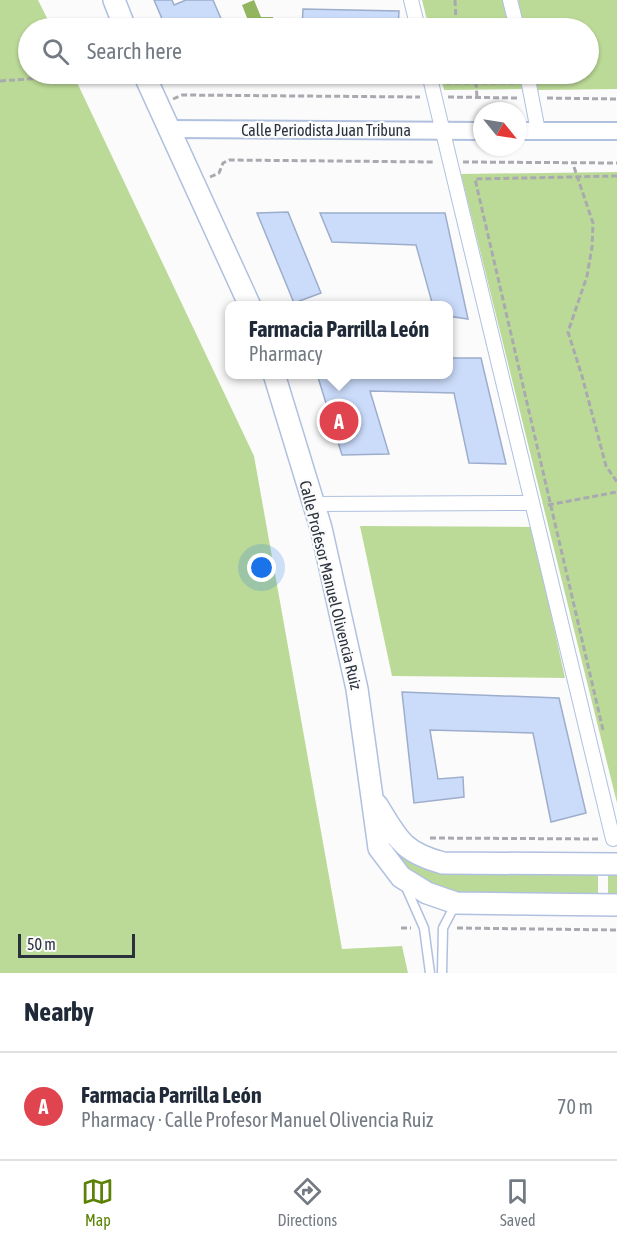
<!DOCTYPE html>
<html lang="en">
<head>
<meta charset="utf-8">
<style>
	:root { --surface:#fff; --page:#f2f2f3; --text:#1f2937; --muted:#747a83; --line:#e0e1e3; --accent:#5b8204 }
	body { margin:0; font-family:"Asap Condensed",sans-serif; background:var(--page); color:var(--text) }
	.compass { position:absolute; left:473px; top:102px; width:54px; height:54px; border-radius:50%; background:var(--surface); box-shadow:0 2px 4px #0004; rotate:120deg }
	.scale { position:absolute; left:18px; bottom:15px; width:117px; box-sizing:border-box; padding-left:6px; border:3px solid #2a313d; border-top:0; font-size:16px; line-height:21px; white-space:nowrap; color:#2a313d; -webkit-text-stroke:4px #fbfbfb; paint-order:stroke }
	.you { position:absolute; left:262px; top:568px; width:21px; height:21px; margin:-15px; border:4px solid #fff; border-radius:50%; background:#1a73e8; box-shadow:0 0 0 9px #1a73e833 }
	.badge { display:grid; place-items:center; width:39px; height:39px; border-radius:50%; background:var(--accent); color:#fff; font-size:20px; font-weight:700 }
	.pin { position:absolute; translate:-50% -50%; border:3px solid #fff; box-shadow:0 2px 6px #0006 }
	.popup { position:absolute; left:225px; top:301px; width:228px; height:78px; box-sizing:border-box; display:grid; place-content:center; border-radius:12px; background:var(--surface); filter:drop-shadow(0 2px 4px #0005); font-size:20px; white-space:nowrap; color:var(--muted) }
	.popup b { font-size:22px; color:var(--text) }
	.popup::after { content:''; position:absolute; left:50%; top:100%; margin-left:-12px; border:12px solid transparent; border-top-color:var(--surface) }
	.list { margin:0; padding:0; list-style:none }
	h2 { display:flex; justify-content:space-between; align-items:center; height:78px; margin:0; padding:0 24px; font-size:26px }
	h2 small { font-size:20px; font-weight:400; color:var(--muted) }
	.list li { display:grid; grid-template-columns:39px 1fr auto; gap:18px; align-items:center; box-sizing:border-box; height:108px; padding:0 24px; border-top:2px solid var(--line) }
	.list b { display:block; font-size:22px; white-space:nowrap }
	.list p { margin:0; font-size:20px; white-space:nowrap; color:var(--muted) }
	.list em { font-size:20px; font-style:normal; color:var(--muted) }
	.icon { flex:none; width:33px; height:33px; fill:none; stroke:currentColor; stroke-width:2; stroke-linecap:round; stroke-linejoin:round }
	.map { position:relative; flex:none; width:617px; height:973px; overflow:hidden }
	.search { position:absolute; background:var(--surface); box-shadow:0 2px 4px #0004; left:18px; right:18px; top:18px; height:66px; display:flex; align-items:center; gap:15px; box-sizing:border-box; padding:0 21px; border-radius:33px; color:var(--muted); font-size:22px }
	.sheet { height:186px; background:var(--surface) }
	nav { display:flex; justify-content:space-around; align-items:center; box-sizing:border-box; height:84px; border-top:2px solid var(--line); background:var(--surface); font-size:16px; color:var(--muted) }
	nav a { display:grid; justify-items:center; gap:3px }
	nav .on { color:var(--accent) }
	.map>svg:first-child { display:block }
	.green { fill:#bcda97 }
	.water { fill:#92b65f }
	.building { fill:#cbdcfb; stroke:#9dadcb; stroke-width:1.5 }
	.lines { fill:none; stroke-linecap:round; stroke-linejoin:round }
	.service-casing { stroke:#b0c0df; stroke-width:11 }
	.pedestrian-casing { stroke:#b0c0df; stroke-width:16 }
	.minor-casing { stroke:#b0c0df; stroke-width:20 }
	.tertiary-casing { stroke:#b0c0df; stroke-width:24 }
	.path { stroke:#a8aaaf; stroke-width:3; stroke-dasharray:6 3; stroke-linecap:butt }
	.service { stroke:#fff; stroke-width:8 }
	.pedestrian { stroke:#fff; stroke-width:14 }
	.minor { stroke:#fff; stroke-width:16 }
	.tertiary { stroke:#fff; stroke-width:21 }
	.labels { text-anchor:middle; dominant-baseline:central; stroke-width:4.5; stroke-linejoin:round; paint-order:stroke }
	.street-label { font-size:16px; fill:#2a313d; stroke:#fbfbfb }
</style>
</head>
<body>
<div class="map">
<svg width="617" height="973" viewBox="0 0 617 973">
	<rect width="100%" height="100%" fill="#fbfbfb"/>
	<path class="green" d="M0,0H38L52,28H28V74H73L254,456L342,949L402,946L408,973H0Z
		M422,0H503L509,28H429Z
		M518,0H617V89L538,90L534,74H588V28H524Z
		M440,74H519L523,89L444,90Z
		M617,172V803L461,174Z
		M360,526L532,527L565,678L392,676Z
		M391,846L403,855L598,873V896L466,895L440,889L405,868L390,847Z
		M608,873L617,875V894L608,896Z"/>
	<path class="water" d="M254,0L261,17H273V28H251L242,5Z"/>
	<path class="building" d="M154,0H172L174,5L186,0H213L225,28H166Z
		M303,9L399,11L398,28H302Z
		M288,212L321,293L294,303L257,213Z
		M320,213H445L468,319L448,316V306H433L416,245L332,242Z
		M448,358H481L506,464L469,463L454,393L370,391L389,454L342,455L317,374H448Z
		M402,692L559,698L586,813L551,822L533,733L430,730L438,779L463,777L464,797L414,803Z"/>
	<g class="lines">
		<defs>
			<path id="service" d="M405,885L424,928L430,973
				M442,973L443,928L455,905"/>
			<path id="pedestrian" d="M411,0L418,28
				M510,0L517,28
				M429,74L613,839
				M527,74L538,131
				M314,504L531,503"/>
			<path id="minor" d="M170,129L482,131
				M518,131H617"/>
			<path id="tertiary" d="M114,0L125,28
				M144,74L250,306
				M274,374L321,528L357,689L379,848L401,877L427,893L456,903L617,905
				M377,805C398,839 402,852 443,863L617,864"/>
		</defs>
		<use href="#service" class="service-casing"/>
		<use href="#pedestrian" class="pedestrian-casing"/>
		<use href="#minor" class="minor-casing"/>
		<use href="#tertiary" class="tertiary-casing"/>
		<path class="path" d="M455,0L456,21L458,28
			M471,74L476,83L477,98
			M0,81L100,74
			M446,82L447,83H514
			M448,97L519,98
			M547,98L617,99
			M173,99L182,95L420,97
			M463,162L617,163
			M574,167L593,223L592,247L587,276L568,332L582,376L606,466L617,482
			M210,177L219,173L223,163L229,160L435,162
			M548,505L617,492
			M603,730L475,179L617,176
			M430,838L600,839
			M401,928H411
			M457,928L617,930"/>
		<use href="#service" class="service"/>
		<use href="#pedestrian" class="pedestrian"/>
		<use href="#minor" class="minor"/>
		<use href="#tertiary" class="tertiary"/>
	</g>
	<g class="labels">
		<g class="street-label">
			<text x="326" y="130">Calle Periodista Juan Tribuna</text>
			<text transform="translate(331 585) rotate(76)">Calle Profesor Manuel Olivencia Ruiz</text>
		</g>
	</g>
</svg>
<svg class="compass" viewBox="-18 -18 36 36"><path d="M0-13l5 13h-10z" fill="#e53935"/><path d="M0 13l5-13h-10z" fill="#747a83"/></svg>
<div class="scale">50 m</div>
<div class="you"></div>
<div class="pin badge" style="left:339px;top:421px;background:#e0444e">A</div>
<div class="popup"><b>Farmacia Parrilla León</b>Pharmacy</div>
<div class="search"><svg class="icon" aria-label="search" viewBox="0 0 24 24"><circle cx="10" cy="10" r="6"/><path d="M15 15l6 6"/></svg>Search here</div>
</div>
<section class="sheet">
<h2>Nearby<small></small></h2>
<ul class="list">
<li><span class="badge" style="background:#e0444e">A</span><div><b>Farmacia Parrilla León</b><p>Pharmacy · Calle Profesor Manuel Olivencia Ruiz</p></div><em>70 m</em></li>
</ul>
</section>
<nav>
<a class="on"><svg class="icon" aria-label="map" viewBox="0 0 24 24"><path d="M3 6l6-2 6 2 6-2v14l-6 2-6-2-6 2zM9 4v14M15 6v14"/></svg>Map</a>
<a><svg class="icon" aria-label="directions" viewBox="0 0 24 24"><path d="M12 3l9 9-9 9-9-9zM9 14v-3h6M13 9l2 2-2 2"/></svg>Directions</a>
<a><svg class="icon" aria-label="saved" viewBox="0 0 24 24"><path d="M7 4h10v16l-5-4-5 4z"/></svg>Saved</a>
</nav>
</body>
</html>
